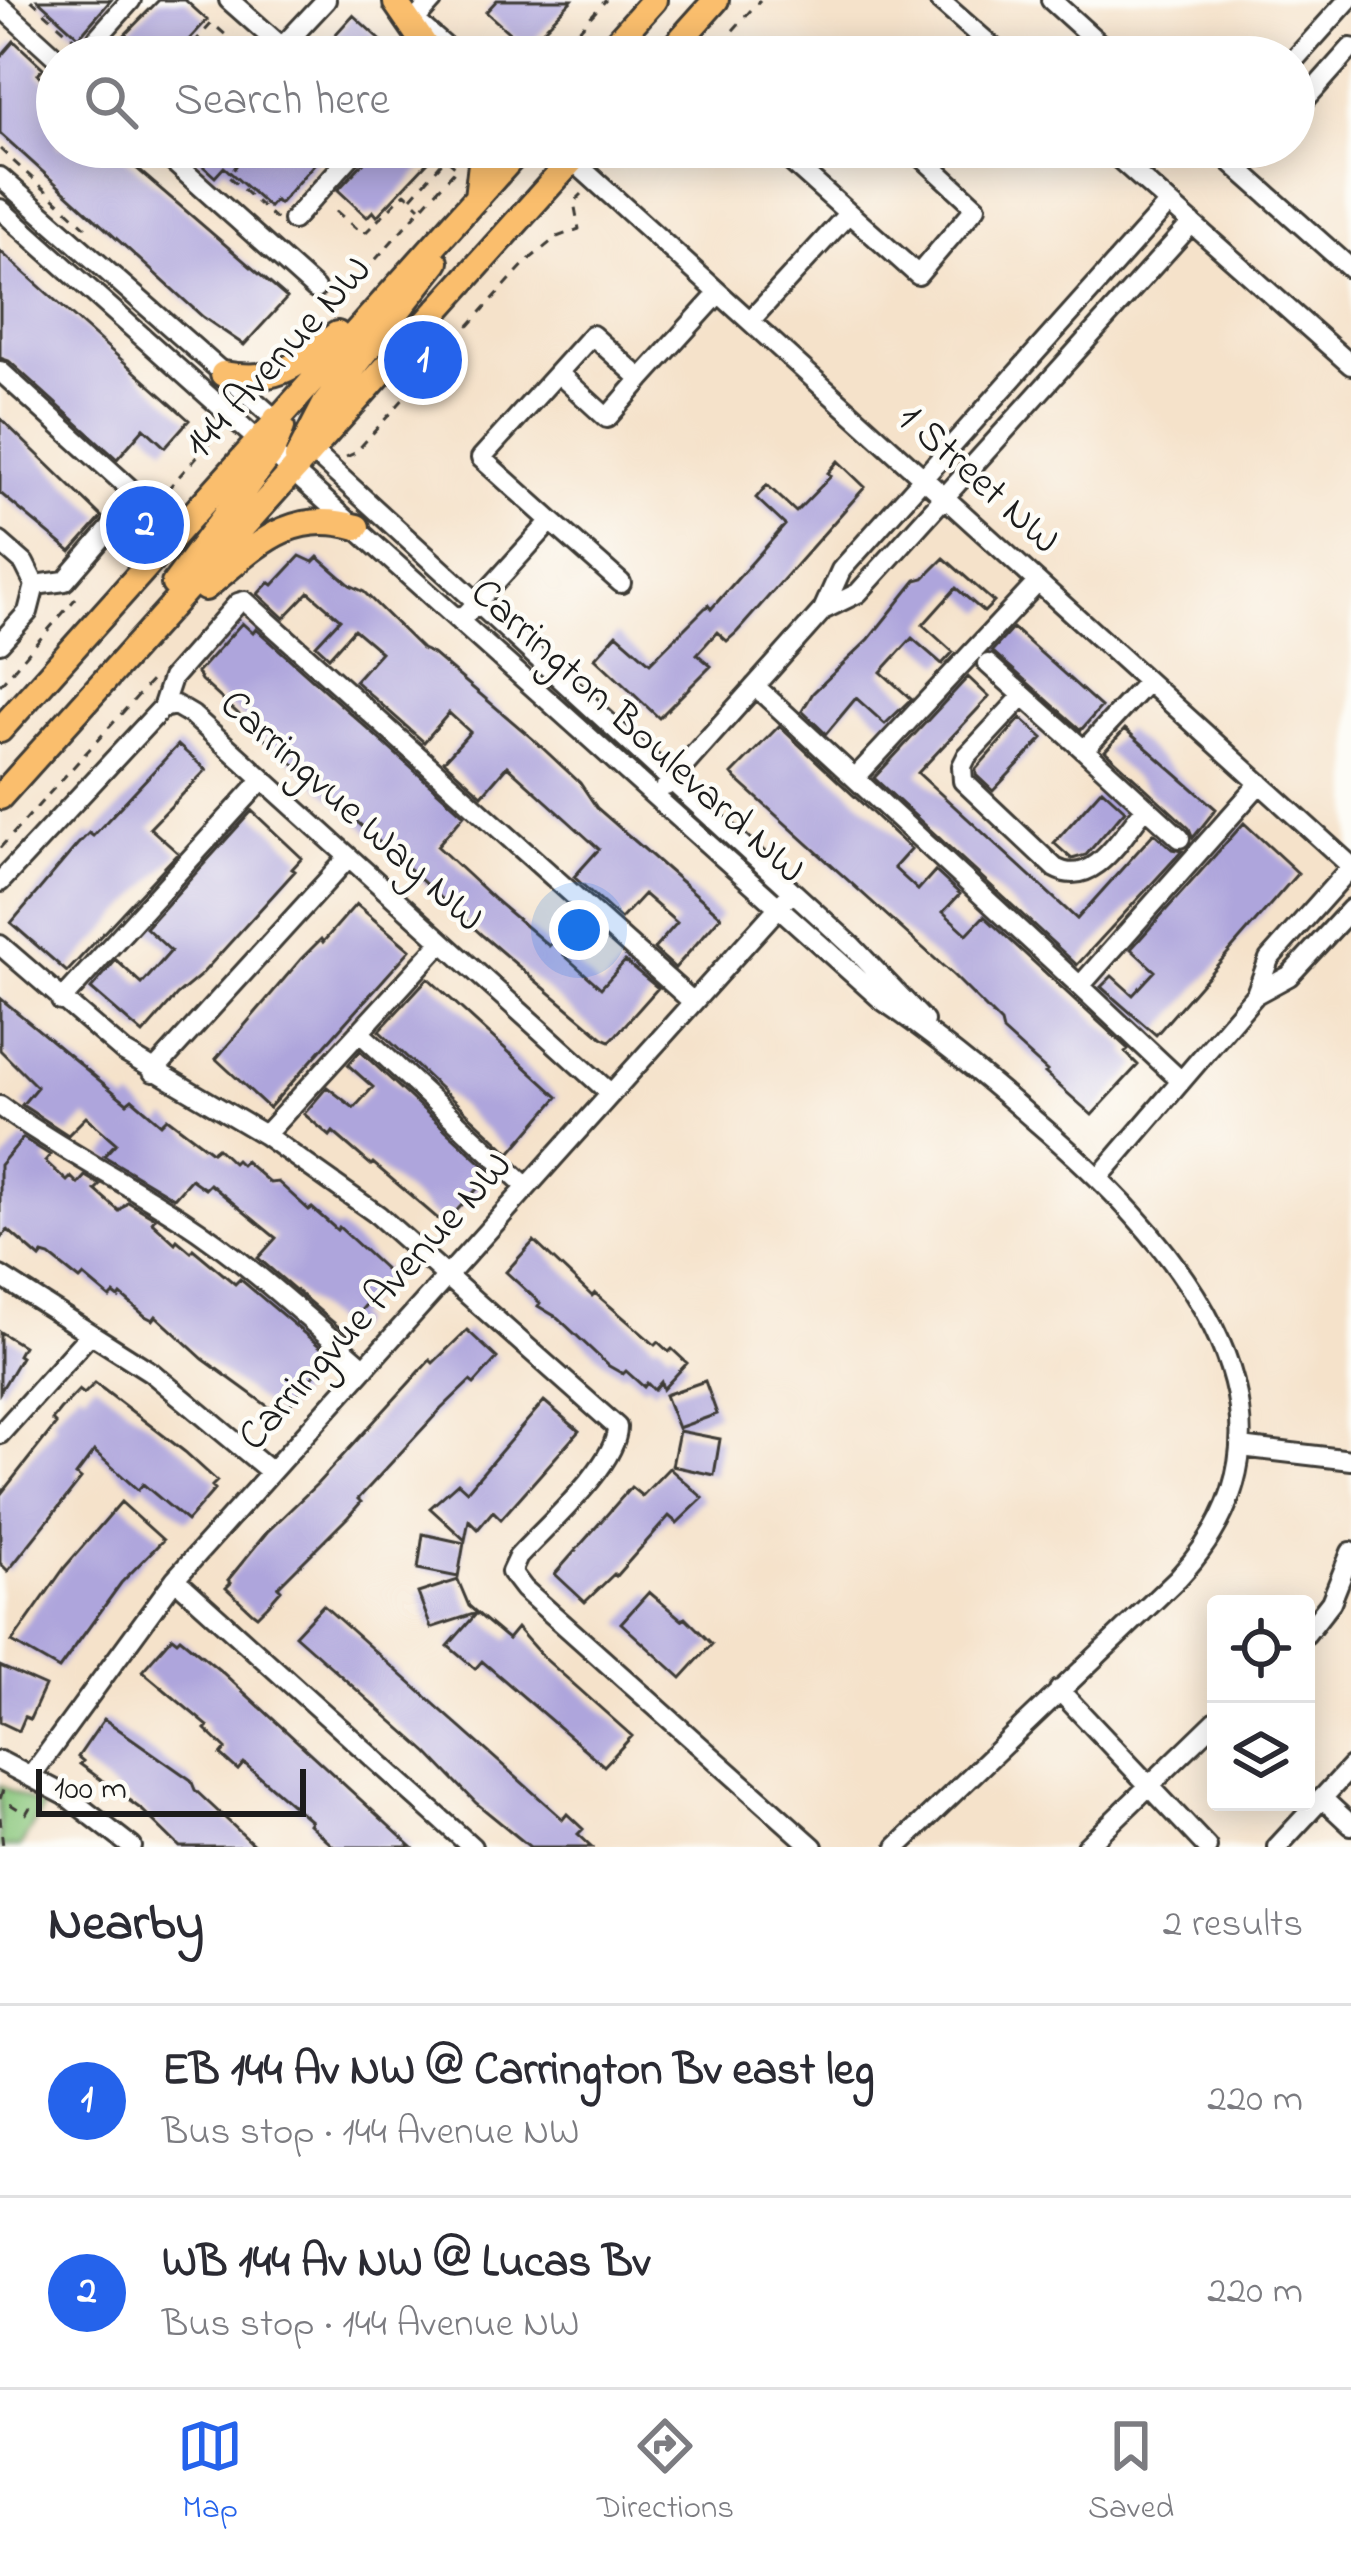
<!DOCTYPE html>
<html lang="en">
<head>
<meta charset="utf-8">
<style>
	:root { --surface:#fff; --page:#f7f7f7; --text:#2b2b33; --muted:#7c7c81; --line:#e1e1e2; --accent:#2563eb }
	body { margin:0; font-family:"Indie Flower",sans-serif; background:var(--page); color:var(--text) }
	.controls { position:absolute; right:36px; bottom:36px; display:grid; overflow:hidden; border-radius:12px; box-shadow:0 6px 30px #0003 }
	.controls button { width:108px; height:108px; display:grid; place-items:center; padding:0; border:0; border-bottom:3px solid var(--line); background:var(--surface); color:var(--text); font:60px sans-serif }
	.scale { position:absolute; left:36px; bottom:30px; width:270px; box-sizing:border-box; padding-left:12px; border:6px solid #1c1c1c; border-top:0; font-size:33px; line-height:42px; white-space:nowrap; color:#1c1c1c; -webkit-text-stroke:9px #fdfcf7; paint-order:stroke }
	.you { position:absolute; left:579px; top:930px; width:42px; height:42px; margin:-30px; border:9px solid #fff; border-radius:50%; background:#1a73e8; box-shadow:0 0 0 18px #1a73e833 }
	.badge { display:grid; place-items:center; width:78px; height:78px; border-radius:50%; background:var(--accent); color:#fff; font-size:39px; font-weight:700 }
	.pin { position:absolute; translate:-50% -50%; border:6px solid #fff; box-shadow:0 3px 12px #0006 }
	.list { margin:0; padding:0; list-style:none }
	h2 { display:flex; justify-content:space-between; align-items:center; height:156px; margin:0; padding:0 48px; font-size:51px }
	h2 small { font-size:39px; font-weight:400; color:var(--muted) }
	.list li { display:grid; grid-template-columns:78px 1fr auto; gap:36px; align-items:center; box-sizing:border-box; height:192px; padding:0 48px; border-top:3px solid var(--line) }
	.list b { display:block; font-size:45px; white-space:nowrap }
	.list p { margin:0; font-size:39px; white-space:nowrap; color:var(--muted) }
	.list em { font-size:39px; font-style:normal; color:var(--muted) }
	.icon { flex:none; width:66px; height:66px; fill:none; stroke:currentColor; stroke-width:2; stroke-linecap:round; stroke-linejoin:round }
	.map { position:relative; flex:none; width:1351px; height:1847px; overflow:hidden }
	.search { position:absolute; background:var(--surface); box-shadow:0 6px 30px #0003; left:36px; right:36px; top:36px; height:132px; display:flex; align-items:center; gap:30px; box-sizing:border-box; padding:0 42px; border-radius:66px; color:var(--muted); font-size:45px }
	.sheet { height:540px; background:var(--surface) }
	nav { display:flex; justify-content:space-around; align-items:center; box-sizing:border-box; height:168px; border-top:3px solid var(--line); background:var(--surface); font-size:33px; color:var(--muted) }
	nav a { display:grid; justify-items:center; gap:6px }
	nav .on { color:var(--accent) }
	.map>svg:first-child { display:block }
	.green { fill:#89c67c; stroke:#52714c; stroke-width:3 }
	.building { fill:#aea5dc }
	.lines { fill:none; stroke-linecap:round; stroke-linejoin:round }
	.minor-casing { stroke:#3d3a36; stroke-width:24 }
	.major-casing { stroke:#3d3a36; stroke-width:30 }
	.path { stroke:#3d3a36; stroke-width:3; stroke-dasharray:9 9; stroke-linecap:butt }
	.minor { stroke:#fff; stroke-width:18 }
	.major { stroke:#fabe6d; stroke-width:24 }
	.labels { text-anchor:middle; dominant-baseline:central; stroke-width:9; stroke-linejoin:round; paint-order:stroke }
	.street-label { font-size:42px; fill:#1c1c1c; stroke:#fdfcf7 }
</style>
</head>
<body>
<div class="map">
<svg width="1351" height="1847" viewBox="0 0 1351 1847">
	<rect width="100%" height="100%" fill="#fdfcf7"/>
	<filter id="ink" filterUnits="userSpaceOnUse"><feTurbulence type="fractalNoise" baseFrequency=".00833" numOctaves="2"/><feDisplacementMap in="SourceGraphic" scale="24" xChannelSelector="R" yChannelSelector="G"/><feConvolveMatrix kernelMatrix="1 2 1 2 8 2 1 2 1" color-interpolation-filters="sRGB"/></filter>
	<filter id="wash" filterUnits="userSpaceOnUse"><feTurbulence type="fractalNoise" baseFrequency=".004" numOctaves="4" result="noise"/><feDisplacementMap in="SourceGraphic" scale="48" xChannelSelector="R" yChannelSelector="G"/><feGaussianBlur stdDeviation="2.7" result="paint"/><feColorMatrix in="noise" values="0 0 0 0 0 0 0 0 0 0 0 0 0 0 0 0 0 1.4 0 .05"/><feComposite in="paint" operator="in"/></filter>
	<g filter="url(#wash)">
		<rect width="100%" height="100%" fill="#f5e2ca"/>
		<path class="green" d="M0,1785L43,1808L20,1847H0Z"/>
		<g id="blocks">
			<path class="building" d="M38,0H111L79,37Z
				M159,0H185L207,20L173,57H103Z
				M497,0H572L526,48L486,12Z
				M353,15L364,25L399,57H315Z
				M14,41L43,68L38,74L57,91V147H112L287,298L244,345L203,317L0,133V57Z
				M182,147H315L323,154L279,204L275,200L269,207L224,167L215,177Z
				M378,147H442L377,216L373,211L367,217L338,190Z
				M0,251L189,420L165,447L144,428L117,459L9,361L0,358Z
				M0,418L102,517L71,552L0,493Z
				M838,461L865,487L737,632L727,641L717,632L697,654L711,666L659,718L595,658L617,634L650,663L708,605L711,609L785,525L756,498L767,485L796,512L831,476L828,473Z
				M300,556L313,562L318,557L350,585L364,592L422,649L433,654L533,739L580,783L597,808L721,916L675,968L654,949L677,923L644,894L621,919L574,877L599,849L567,820L507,766L482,795L444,761L470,732L449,713L424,742L355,681L381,652L354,629L329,657L316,645L340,619L309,592L284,618L258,594L269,582L273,585Z
				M944,558L994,602L984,612L956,588L923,625L953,652L942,664L912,638L881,672L911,699L885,724L856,698L826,734L802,711L813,693L869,639L916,580L924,578Z
				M242,623L253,633L256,629L464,815L437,846L495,900L549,946L577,918L589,929L564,955L601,988L625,961L658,988L617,1034L610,1041L603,1038L483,936L201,680L197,673Z
				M1013,628L1101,707L1081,730L992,651Z
				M968,677L989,697L918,773L1077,919L1154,833L1172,849L1182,851L1077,965L874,778Z
				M1021,718L1043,738L993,791L976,775V769Z
				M779,726L911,849L894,868L918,890L935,871L960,894L943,912L967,934L984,916L1128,1049L1125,1052L1138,1065L1092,1115L1045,1073L1047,1071L1003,1031L1001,1023L954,976L736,779L732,774Z
				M1125,729L1216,809L1193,838L1189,828L1105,751Z
				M178,745L206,770L150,828L178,853L67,972L11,923L77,845L89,833L93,836Z
				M1102,789L1125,810L1086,855L1072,859L1054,843Z
				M252,811L302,858L292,869L295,871L200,976L177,995L143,1034L91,989L116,960L142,984L171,951L146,928Z
				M1244,823L1298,873L1156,1035L1101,987L1112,976L1133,995L1155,971L1131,949Z
				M356,904L410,950L269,1108L216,1059L301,959L321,939L323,942Z
				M428,978L558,1097L510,1153L379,1031Z
				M0,998L127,1103L132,1099L161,1124L167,1118L212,1152L217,1148L233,1163L236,1160L241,1165L245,1161L270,1183L278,1182L309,1210L312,1208L337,1230L339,1227L387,1271L392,1276L355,1317L360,1322L348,1335L258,1258L276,1238L210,1184L205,1189L191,1179L174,1198L104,1156L116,1143L86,1117L68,1135L22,1105L37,1087L0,1050Z
				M360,1051L492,1173L444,1224L373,1163L371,1165L333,1132L330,1136L304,1114L327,1087L354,1108L373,1087L348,1065Z
				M23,1138L50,1155L45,1161L67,1181L71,1177L78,1184L85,1176L100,1185L95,1190L119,1211L128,1202L155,1218L152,1222L175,1243L177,1240L191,1252L193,1249L235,1284L240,1279L330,1355L281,1416L203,1359L156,1316L153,1320L145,1316L121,1295L119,1298L114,1294L110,1298L84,1276L80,1280L50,1256L43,1254L40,1258L8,1230L0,1239V1165Z
				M534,1241L592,1296L595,1293L655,1345L658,1342L669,1352L672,1349L687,1363L663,1389L661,1382L654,1390L647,1383L644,1387L626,1371L623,1374L609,1366L558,1318L538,1306L540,1303L506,1272Z
				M467,1330L497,1358L474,1384L470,1381L441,1409L358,1499L361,1502L348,1517L278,1587L281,1590L268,1605L257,1616L253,1613L226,1588L231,1583L228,1580L267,1532L317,1484L430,1360L433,1363Z
				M0,1332L23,1346L18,1355L21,1357L0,1392Z
				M705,1381L717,1414L678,1428L665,1395Z
				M95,1383L185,1452L217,1481L212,1486L215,1489L187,1521L143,1484L138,1490L94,1451L76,1475L81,1479L8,1571L0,1563V1495L56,1424L52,1420L60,1410L79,1390L84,1394Z
				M544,1401L579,1431L501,1519L493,1511L478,1529L469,1520L465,1540L430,1508L458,1483L467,1491Z
				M679,1431L720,1439L714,1475L672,1466Z
				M669,1468L703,1498L677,1523L669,1516L616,1576L614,1574L585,1602L555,1574L631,1487L642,1496Z
				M121,1502L163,1540L121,1583L59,1669L12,1642L65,1567Z
				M423,1534L464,1543L458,1577L418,1569Z
				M458,1580L469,1606L477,1613L431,1628L418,1593Z
				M649,1592L682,1620L685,1617L712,1644L681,1678L621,1623Z
				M323,1605L563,1819L567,1814L583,1829L578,1834L592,1847H530L476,1803L428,1753L295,1635Z
				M477,1613L508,1639L517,1628L542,1656L632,1736L604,1766L482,1661L475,1669L448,1646Z
				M172,1637L177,1641L180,1638L223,1673L412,1847H334L309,1824L311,1821L244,1763L238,1770L221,1755L226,1749L205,1729L208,1726L142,1671Z
				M0,1666L45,1686L30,1719L25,1717L19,1731L0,1722Z
				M104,1719L191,1780L195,1790L256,1847H180L142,1810L80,1764L83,1761L78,1757Z"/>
		</g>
	</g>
	<g filter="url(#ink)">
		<use href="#blocks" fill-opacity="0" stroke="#3d3a36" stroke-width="3"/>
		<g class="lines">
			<defs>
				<path id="minor" d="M229,0L282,47L326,0
					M939,0L1004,57
					M1051,0L1114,57
					M0,6L57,58
					M415,20L433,0
					M418,23L457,57
					M98,37L131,0
					M1294,60L1348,0
					M1294,112L1351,48
					M157,147L315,289
					M558,147L1351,866
					M795,147L786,157L918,275L976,207L911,147
					M1106,147L1351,365
					M1214,147L1351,269
					M1241,170L1262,147
					M0,177L282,425
					M0,209L882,1000C936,1036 984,1076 1033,1119C1163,1230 1335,1410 1178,1578L897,1847
					M293,220L359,147
					M750,321L847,215
					M0,371L138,496L65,581L35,585
					M558,373L607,418L641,379
					M303,443L852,946L924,1021
					M551,521L621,583
					M0,542L24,563L35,585L28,612L0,643
					M823,610L858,593L1192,223
					M460,621L551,521L481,458L592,335L641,379L719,293
					M988,664L1084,750L1147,682
					M755,686L1080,986L1260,783
					M1023,696L967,756L962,766L963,781L1055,868C1094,890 1123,834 1146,807L1084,750
					M162,708L172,678L238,603L245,601L693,1002
					M855,778L1038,582
					M666,786L823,610L841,570L1169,203
					M1146,807L1180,838
					M0,882L162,708L175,705L192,715L611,1094
					M0,945L124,1052L265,1135L378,1215L617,1427C618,1464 544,1528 518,1557L511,1572L524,1589L813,1847
					M1080,986L1181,1081
					M1256,994L1269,959L1351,867
					M61,1001L262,780
					M359,1032L527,1187
					M153,1072L347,859
					M0,1106C58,1148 120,1179 180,1218C246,1261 305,1316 365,1368
					M265,1135L441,943
					M1100,1176L1256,994L1289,976L1351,909
					M0,1276L151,1372L271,1472
					M0,1434L90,1334
					M1241,1447L1351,1460
					M175,1579L472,1847
					M1306,1634L1331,1602L1351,1552
					M1059,1690L1207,1847
					M0,1761L65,1795L132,1847
					M31,1776L175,1579L786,899
					M1322,1798L1351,1825
					M1086,1847L1216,1721
					M1277,1847L1351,1767"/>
				<path id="major" d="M396,3L433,57
					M603,57L654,0
					M665,57L716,0
					M477,197L483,147
					M223,374C278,384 296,366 337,334
					M297,458L325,404L436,262
					M174,584L272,452L282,427L276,419
					M205,588C255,548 288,507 357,527
					M0,730L522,147
					M0,797L584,147"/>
			</defs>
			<use href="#minor" class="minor-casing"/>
			<use href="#major" class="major-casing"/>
			<path class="path" d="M31,0L79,43
				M181,57L212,23L251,57
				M554,57L606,0
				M709,57L760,0
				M248,147L229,177L277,220
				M0,149L86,227
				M609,165L626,147
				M412,197L446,158L457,168
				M336,211L360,232H366L405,193L420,207
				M328,313L457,168
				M346,457L355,453L526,262L557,237L579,229L574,202L582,194
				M155,503L221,430
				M0,685L76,598
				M0,848L152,680
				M0,1799L5,1784
				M10,1804L26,1814L33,1802
				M0,1817L3,1847"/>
			<use href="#minor" class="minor"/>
			<use href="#major" class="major"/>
		</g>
	</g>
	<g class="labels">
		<g class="street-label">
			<text transform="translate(279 358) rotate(-48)">144 Avenue NW</text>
			<text transform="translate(978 480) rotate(42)">1 Street NW</text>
			<text transform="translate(637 732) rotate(42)">Carrington Boulevard NW</text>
			<text transform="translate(351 812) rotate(42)">Carringvue Way NW</text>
			<text transform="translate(376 1302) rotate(-48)">Carringvue Avenue NW</text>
		</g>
	</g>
</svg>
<div class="controls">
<button><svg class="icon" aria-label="locate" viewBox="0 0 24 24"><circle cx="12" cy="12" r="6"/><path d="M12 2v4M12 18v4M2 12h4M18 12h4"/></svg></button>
<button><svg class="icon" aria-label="layers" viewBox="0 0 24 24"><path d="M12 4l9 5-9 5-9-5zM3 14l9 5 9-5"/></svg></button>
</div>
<div class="scale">100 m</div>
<div class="you"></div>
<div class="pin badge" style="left:423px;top:360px">1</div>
<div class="pin badge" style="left:145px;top:525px">2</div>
<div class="search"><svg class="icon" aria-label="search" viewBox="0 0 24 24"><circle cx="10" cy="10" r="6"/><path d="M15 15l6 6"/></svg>Search here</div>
</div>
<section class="sheet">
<h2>Nearby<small>2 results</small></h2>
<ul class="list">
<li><span class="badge">1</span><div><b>EB 144 Av NW @ Carrington Bv east leg</b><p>Bus stop · 144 Avenue NW</p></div><em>220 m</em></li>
<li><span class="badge">2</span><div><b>WB 144 Av NW @ Lucas Bv</b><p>Bus stop · 144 Avenue NW</p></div><em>220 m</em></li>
</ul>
</section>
<nav>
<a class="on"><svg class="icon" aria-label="map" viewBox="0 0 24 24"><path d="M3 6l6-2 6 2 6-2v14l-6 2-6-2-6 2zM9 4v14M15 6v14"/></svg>Map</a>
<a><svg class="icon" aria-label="directions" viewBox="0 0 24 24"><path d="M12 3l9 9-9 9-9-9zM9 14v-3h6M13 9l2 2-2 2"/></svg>Directions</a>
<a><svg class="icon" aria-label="saved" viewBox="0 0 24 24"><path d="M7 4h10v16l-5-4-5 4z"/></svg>Saved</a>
</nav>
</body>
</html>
